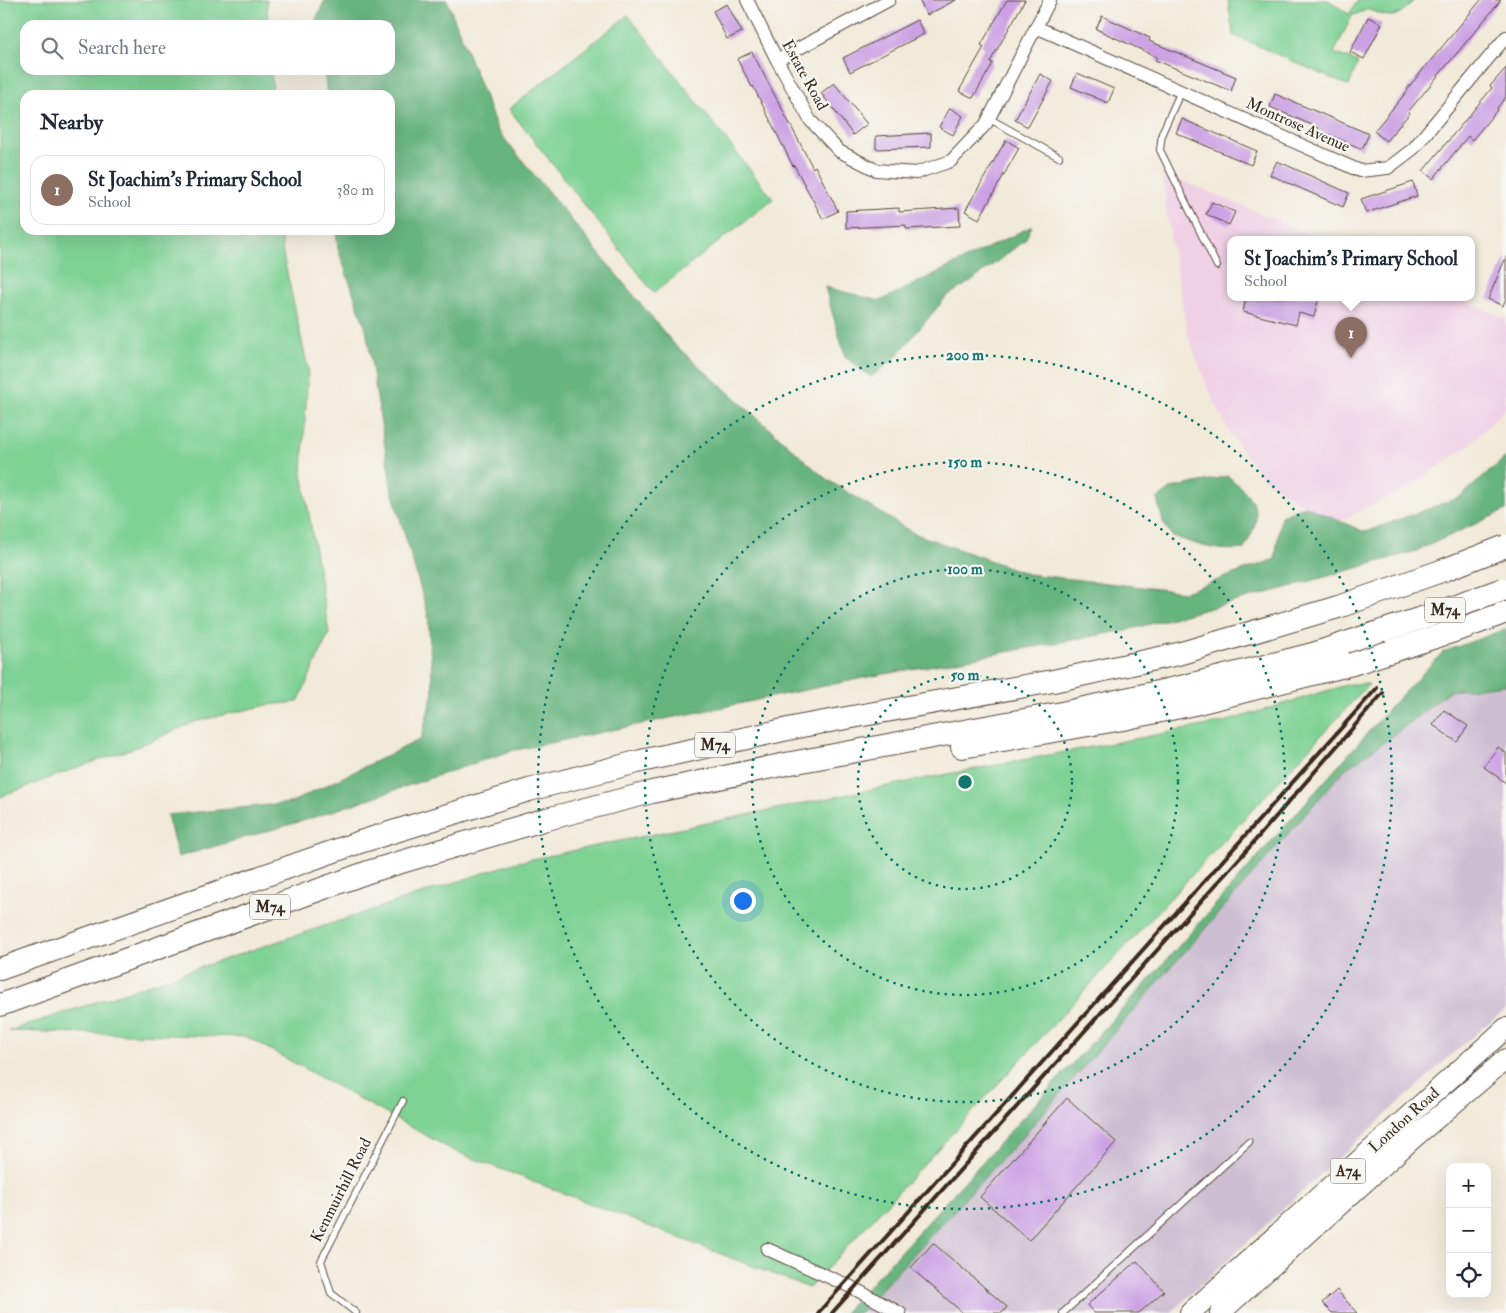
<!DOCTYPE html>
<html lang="en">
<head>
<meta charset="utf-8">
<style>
	:root { --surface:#fff; --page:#f2f2f3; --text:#1f2937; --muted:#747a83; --line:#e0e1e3; --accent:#2563eb }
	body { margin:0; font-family:"IM FELL Double Pica",serif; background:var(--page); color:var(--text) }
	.controls { position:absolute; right:15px; bottom:15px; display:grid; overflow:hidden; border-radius:10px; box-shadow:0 5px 20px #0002 }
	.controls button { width:45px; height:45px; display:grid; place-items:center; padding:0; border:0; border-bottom:1px solid var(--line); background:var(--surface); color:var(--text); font:25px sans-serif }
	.you { position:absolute; left:742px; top:900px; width:18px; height:18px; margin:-12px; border:4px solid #fff; border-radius:50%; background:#1a73e8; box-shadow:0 0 0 8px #1a73e833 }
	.badge { display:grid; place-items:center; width:32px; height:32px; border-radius:50%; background:var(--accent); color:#fff; font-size:16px; font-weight:700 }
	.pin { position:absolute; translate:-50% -41px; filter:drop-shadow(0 1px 2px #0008) }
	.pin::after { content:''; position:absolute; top:26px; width:18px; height:15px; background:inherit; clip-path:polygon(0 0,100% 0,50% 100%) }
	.popup { position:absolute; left:1227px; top:236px; width:248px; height:65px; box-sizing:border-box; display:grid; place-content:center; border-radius:10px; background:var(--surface); filter:drop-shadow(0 1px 4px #0005); font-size:16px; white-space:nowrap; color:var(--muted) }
	.popup b { font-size:19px; color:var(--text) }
	.popup::after { content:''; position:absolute; left:50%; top:100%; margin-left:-10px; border:10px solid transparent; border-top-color:var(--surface) }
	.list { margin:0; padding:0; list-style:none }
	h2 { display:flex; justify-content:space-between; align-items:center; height:65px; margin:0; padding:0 20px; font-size:21px }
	h2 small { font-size:16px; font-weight:400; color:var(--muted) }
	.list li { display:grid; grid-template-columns:32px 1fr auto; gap:15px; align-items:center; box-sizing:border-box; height:70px; margin:0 10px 10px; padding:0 10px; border:1px solid var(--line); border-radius:15px }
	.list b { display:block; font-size:19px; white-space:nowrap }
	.list p { margin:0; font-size:16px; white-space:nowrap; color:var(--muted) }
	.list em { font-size:16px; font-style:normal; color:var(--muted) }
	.icon { flex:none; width:28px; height:28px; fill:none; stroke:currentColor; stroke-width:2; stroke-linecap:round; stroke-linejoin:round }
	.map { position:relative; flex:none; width:1506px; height:1313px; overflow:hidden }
	.search { position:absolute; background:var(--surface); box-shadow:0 5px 20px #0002; left:20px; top:20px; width:375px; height:55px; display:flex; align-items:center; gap:12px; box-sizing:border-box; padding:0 18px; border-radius:15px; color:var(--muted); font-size:19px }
	.panel { position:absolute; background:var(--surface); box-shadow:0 5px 20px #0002; left:20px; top:90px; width:375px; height:145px; border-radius:15px }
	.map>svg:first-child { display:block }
	.built { fill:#f0d0e5 }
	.industrial { fill:#cebed2 }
	.green { fill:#7ed294; stroke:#5c7e59 }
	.forest { fill:#66b47e; stroke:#506f4e }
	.building { fill:#cca1e4 }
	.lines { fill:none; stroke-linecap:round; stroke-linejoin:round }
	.lane-casing { stroke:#56473a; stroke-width:8 }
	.street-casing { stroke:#56473a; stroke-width:14 }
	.primary-casing { stroke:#56473a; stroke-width:22 }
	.highway-casing { stroke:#56473a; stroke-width:24 }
	.lane { stroke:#fff; stroke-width:6 }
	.street { stroke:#fff; stroke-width:12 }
	.primary { stroke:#fff; stroke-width:20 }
	.highway { stroke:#fff; stroke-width:22 }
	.rail { stroke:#3b2a1e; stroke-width:4 }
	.highway-bridge-casing { stroke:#56473a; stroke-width:24; stroke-linecap:butt }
	.highway-bridge { stroke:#fff; stroke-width:22 }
	.ring { fill:none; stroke:#0f766e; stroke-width:2.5; stroke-dasharray:2.5 5 }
	.labels { text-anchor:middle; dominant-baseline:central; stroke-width:4.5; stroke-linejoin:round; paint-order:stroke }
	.shield { fill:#f6f6f2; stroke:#73675e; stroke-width:1 }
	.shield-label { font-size:15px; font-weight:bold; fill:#3b2a1e }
	.street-label { font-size:16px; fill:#3b2a1e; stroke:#f6f6f2 }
	.centre { fill:#0f766e; stroke:#f6f6f2; stroke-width:2.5 }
	.ring-label { font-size:15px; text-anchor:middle; font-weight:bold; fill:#0f766e; stroke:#f6f6f2; stroke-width:4.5; stroke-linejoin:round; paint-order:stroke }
</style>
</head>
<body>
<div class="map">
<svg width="1506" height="1313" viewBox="0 0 1506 1313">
	<rect width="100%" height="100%" fill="#f6f6f2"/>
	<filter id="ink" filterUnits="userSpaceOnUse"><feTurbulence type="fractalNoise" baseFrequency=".02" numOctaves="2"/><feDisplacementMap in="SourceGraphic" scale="10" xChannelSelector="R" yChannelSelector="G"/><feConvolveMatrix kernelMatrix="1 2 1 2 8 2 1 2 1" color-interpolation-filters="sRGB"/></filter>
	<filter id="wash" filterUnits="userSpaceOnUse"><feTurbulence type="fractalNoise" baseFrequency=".0096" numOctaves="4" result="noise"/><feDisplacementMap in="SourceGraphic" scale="20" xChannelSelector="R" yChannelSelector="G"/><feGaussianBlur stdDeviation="1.12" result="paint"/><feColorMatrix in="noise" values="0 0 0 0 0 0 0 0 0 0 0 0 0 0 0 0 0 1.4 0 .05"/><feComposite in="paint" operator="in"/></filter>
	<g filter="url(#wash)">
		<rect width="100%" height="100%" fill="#f2ead9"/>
		<path class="built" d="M1163,173L1322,239H1231V297H1457L1506,319V408L1467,447L1409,487L1339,521L1305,506L1263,478L1229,432L1206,384L1187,332L1166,212Z"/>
		<path class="industrial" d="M1506,685V1009L1460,1047L1170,1313H859L1026,1133L1345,769L1393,736L1449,691Z"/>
		<path class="green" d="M0,0H267L268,25H25V70H271L273,95H25V230H281L282,250L308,369L302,473L329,633L298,702L267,705L197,721L134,748L76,768L0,797Z
			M1228,0H1328L1349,14L1358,0H1414C1397,19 1391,20 1369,9L1352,16L1334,53L1358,62L1349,86L1233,35Z
			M628,15L773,199L654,293L509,109Z
			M1349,684H1369L809,1288L454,1151L247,1037L9,1031L513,863L927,778L1224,722Z"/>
		<path class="forest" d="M325,0H447L498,131L673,343L825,478L913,533L1028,574L1185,592L1275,559L1281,516L1305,506L1365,532L1460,497L1506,457V510L1416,551L1279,590L1127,630L863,678L511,751L309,819L178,857L167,815L290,803L421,739L433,692L428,614L392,491L366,329L338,249L336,230H390V95H327L324,70H390V25H317L316,19Z
			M1032,226L1025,240L973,280L947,296L895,358L871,377L845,357L825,287L880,301Z
			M1228,476C1242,489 1261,502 1255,524C1253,532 1248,541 1244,549C1215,552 1199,545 1172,536L1163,522L1157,499L1172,488Z
			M1506,629V685L1449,691L1393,736L1345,769L1026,1133L859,1313H844L1146,983L1393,704L1443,652Z"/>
		<g id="blocks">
			<path class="building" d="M919,0H956L927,15Z
				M1007,0H1025L990,62L993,63L973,98L959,91L984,47L981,45Z
				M1481,0H1501L1408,112L1410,113L1386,141L1374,131L1408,90L1407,89Z
				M727,4L742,32L727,39L713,11Z
				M1102,16L1150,38L1149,41L1236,77L1231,91L1155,60L1157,57L1096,29Z
				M1368,17L1382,24L1364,59L1350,52Z
				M917,20L924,34L850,72L843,58Z
				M752,52L813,168L815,166L838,211L823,219L794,165L793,166L753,86L752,87L737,59Z
				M1506,68V97L1497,108L1498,109L1472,140L1468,136L1433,179L1423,171L1492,88L1490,86Z
				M1077,73L1114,89L1108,103L1071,87Z
				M1040,74L1053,81L1028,127L1015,120Z
				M834,83L867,124L853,135L821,93Z
				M1275,94L1369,134L1362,149L1318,130L1319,128L1270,107Z
				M950,108L963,116L953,135L939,127Z
				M1182,119L1257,151L1251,165L1176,133Z
				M931,133V147L876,149V136Z
				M1006,140L1019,148L979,219L965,211Z
				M1277,161L1349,193L1343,207L1270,175Z
				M1413,182L1417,196L1366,213L1361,199Z
				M1212,202L1235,212L1229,225L1206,214Z
				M899,208V212L959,208L960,226L906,229V225L846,228V211Z
				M1506,257V298L1503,306L1488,299Z
				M1246,297H1319L1314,317L1299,313L1296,325L1243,312Z
				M1444,710L1468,726L1457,742L1433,725Z
				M1498,747L1506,753V783L1484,767Z
				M1067,1098L1116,1142L1029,1240L980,1197Z
				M933,1243L1007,1307L1002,1313H963L911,1268Z
				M1137,1261L1164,1291L1139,1313H1094L1087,1305Z
				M1337,1290L1357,1313H1332L1322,1303Z"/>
		</g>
	</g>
	<g filter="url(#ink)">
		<use href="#blocks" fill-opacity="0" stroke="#56473a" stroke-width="1"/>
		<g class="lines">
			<defs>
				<path id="lane" d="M1181,91L1162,133L1160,150L1217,266
					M990,119L1059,157
					M356,1313L331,1293L321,1261L403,1101
					M1063,1313L1249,1142"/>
				<path id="street" d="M747,0L777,60L810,120L839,151L876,170L916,173L951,161L986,124L1050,0
					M1036,27L1360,171L1388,168L1413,149L1506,37
					M777,60L889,0
					M767,1249L851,1287L900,1313"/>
				<path id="primary" d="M1190,1313L1506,1028
					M1220,1313L1410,1141L1506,1059"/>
				<path id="highway" d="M1466,627L1506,612
					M962,747L1123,719L1194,704L1352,664
					M0,969L360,842L529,790L641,761L802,726L1053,681L1178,654L1338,607L1444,570
					M0,1005L371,871L543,820L652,792L791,763L1062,713L1185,686L1313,654L1385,630"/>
			</defs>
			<use href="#lane" class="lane-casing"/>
			<use href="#street" class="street-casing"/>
			<use href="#primary" class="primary-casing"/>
			<use href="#highway" class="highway-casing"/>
			<use href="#lane" class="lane"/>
			<use href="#street" class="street"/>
			<use href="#primary" class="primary"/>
			<use href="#highway" class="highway"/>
			<path class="rail" d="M818,1313L1377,688
				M832,1313L1246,851L1383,693"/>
			<defs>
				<path id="highway-bridge" d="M1444,570L1506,546
					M1385,630L1431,615L1503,589
					M1352,664L1466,627"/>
			</defs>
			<use href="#highway-bridge" class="highway-bridge-casing"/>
			<use href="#highway-bridge" class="highway-bridge"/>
		</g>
	</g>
	<g class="ring">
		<circle cx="965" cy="782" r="107"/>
		<circle cx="965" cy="782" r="213"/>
		<circle cx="965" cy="782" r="320"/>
		<circle cx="965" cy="782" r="427"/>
	</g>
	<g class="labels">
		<g class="shield">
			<rect x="1425" y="597.5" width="40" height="25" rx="4"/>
			<rect x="695" y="732.5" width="40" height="25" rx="4"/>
			<rect x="250" y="894.5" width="40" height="25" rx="4"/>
			<rect x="1330.5" y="1158.5" width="35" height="25" rx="4"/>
		</g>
		<g class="shield-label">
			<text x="1445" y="610">M74</text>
			<text x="715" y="745">M74</text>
			<text x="270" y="907">M74</text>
			<text x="1348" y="1171">A74</text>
		</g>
		<g class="street-label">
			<text transform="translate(805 75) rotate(61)">Estate Road</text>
			<text transform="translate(1298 125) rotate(24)">Montrose Avenue</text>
			<text transform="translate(1404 1120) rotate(-42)">London Road</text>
			<text transform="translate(341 1190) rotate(-63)">Kenmuirhill Road</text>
		</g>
	</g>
	<circle cx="965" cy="782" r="8" class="centre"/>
	<g class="ring-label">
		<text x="965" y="360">200 m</text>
		<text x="965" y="467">150 m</text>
		<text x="965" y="574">100 m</text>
		<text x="965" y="680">50 m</text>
	</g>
</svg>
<div class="controls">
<button>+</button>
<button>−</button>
<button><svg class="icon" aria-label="locate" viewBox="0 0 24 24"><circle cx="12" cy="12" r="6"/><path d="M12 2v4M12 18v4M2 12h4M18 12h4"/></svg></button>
</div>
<div class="you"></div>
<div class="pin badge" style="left:1351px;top:358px;background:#8d6e63">1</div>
<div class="popup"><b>St Joachim's Primary School</b>School</div>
<div class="search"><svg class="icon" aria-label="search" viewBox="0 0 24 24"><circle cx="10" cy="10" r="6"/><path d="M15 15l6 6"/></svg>Search here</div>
<section class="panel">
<h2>Nearby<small></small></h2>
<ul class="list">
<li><span class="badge" style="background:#8d6e63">1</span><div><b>St Joachim's Primary School</b><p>School</p></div><em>380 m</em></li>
</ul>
</section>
</div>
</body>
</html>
